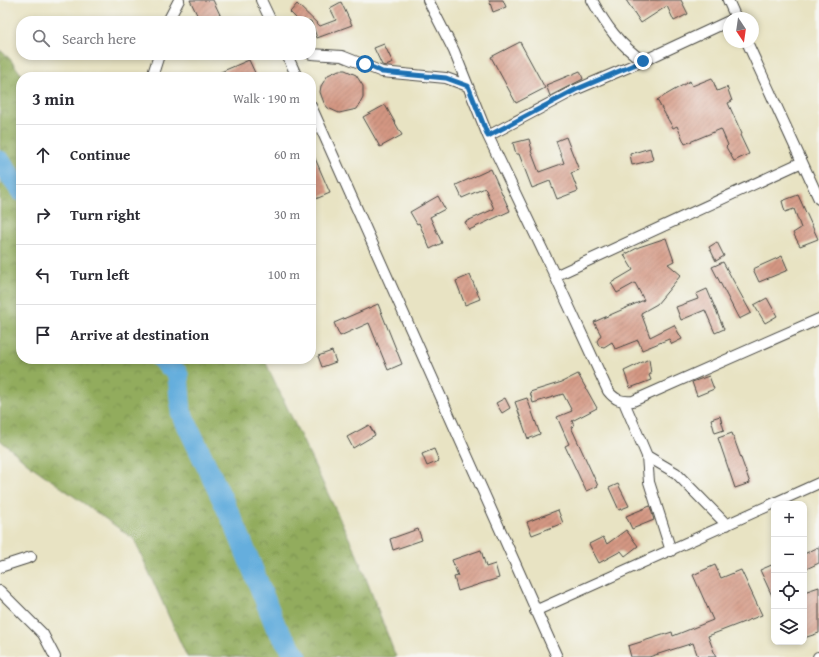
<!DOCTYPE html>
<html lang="en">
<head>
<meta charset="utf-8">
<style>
	:root { --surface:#fff; --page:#f7f7f7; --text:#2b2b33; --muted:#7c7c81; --line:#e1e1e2 }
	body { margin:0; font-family:"Gentium Book Plus",serif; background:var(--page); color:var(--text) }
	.controls { position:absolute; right:12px; bottom:12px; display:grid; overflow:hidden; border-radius:8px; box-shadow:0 2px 6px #0003 }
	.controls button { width:36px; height:36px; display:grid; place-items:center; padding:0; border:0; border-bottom:1px solid var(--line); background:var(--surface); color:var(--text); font:20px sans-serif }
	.compass { position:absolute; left:723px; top:12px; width:36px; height:36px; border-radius:50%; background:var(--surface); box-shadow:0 2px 6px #0003; rotate:167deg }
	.stop { position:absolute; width:12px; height:12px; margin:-9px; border:3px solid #1f6fb2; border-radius:50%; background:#fff }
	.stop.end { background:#1f6fb2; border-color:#fff; box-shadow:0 1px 4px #0008 }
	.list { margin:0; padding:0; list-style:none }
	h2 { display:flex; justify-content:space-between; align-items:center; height:52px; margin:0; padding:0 16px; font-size:17px }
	h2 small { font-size:13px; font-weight:400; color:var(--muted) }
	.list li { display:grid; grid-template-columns:26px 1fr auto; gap:12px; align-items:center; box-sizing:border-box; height:60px; padding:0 16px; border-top:1px solid var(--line) }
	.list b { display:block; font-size:15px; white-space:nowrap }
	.list em { font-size:13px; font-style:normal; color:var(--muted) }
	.icon { flex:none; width:22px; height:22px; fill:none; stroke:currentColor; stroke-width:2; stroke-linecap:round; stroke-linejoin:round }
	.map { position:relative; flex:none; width:819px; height:657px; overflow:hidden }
	.search { position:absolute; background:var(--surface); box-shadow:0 2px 6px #0003; left:16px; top:16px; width:300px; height:44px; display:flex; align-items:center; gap:10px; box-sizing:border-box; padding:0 14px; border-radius:16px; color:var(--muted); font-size:15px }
	.panel { position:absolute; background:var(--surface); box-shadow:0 2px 6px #0003; left:16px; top:72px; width:300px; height:292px; border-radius:16px }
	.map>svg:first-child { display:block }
	.forest { fill:url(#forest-crowns); stroke:#5e6c44 }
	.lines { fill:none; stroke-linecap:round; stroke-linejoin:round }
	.river { stroke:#65aedd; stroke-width:21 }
	.building { fill:url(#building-hatch) }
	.minor-casing { stroke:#474742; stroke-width:12 }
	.minor { stroke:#fff; stroke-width:10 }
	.route { stroke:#1f6fb2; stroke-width:5 }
</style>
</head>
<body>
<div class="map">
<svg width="819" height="657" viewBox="0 0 819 657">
	<defs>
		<pattern id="forest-crowns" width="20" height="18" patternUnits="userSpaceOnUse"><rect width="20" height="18" fill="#92ac5d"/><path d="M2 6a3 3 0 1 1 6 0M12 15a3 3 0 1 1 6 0" fill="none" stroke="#778c4d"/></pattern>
		<pattern id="building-hatch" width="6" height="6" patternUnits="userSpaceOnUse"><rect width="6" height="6" fill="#d49783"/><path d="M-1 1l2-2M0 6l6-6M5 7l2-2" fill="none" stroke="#ac7b6b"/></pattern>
	</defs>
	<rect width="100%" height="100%" fill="#f6f6f2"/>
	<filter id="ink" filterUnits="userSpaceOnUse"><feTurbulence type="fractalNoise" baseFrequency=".025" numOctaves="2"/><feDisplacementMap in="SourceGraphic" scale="8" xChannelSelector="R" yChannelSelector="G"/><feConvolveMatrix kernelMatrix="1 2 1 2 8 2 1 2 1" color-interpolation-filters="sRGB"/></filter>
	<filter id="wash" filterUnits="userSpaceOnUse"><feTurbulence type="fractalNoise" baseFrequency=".012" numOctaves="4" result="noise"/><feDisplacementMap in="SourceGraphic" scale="16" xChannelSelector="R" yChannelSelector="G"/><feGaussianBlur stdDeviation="0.9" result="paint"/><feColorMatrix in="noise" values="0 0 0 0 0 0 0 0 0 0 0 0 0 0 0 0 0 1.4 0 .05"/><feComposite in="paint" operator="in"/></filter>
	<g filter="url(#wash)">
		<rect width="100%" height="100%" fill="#e8e3c3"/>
		<path class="forest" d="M0,50L10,59L23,77H21V359H264L357,555L396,657H187L134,539L27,463L0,440Z"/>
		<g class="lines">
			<path class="river" d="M0,161L21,191
				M161,359L178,374L181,412L236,528L276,627L297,657"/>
		</g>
		<g id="blocks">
			<path class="building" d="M190,0H213L223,21H200Z
				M489,0H503L506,7L493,12Z
				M626,0H681L688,14L674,21L667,6L641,23Z
				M341,2L352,25L317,38L311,21H299L290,12L297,4L320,26L336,20L330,8Z
				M520,42L545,88L516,103L491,57Z
				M384,44L393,63L386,66L382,65L374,48Z
				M249,60L257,77H209Z
				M339,70H345L356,75L363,86V98L357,109L339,113L328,108L324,103L320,92L321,86L328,75Z
				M580,71L583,79L550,96L546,85Z
				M712,78L717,91L727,87L732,101L728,103L742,134L740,135L749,154L734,161L726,147L728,145L721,129L685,144L677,126L673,128L657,100L690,81L692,86Z
				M385,105L402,135L380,147L363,117Z
				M566,137L579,170L571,173L578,191L557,199L550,181L532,188L519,154H516L513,143L529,139L532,150L531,151L539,172L564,163L556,141Z
				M650,148L653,160L632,165L630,154Z
				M311,149L330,193L311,201Z
				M491,169L510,211L469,230L465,222L494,209L485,188L462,198L456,185Z
				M798,195L818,239L800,246L793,233L801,228L794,209L785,212L782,201Z
				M438,196L445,209L430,217L442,243L430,249L419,223L417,224L410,212Z
				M666,238L674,261L668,264L681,275L657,304L641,313L650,337L674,325L682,339L672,344L669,339L642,350L638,340L615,349L612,342L604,347L599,346L597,341L601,335L594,322L644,300L635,283L617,293L611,283L633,270L624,255L639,247Z
				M717,242L724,256L716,261L709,247Z
				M782,256L788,270L759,282L753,269Z
				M723,262L751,313L739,319L712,267Z
				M470,275L480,299L465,305L456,281Z
				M707,289L724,329L715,333L705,310L681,320L676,307L698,299L696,294Z
				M767,298L777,316L765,323L754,305Z
				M378,304L402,364L388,370L369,323L340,336L334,323Z
				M332,351L336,362L322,367L318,356Z
				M649,359L651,374L649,375L651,380L630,388L624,371Z
				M578,374L597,408L572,421L574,426L571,427L598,486L586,491L565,446L569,444L557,417L572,411L563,394L533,403L530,392L562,382Z
				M709,376L714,389L697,396L692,382Z
				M505,398L510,408L502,413L496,403Z
				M527,398L540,434L528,439L515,402Z
				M720,416L724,430L715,433L711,419Z
				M369,425L375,435L353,448L347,437Z
				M732,433L750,483L735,488L718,438Z
				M434,449L439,461L427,466L422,454Z
				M618,484L629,506L619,510L609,488Z
				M650,506L654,520L632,529L626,516Z
				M558,510L563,523L532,535L527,522Z
				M418,529L422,540L393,550L390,539Z
				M626,530L638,546L625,556L621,551L599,563L589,544L603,537L607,544Z
				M819,547V563L804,570V554Z
				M481,550L486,567L495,564L499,578L458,591L454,577L458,576L452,560Z
				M774,564V600L760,570Z
				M715,565L721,578L741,570L762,615L708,636L716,657H698L693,643L649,657H631L628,646L672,632L673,636L713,620L693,575Z
				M819,587V633L804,638V592Z"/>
		</g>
	</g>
	<g filter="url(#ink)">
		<use href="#blocks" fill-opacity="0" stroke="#474742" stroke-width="1"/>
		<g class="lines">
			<defs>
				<path id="minor" d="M261,0L271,21
					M428,0L454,51L488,136L575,90L643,61L729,21
					M592,0C606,26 619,44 643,61
					M728,0L736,18
					M168,21L179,0
					M747,42L819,199
					M311,54L342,56L382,72L446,78L468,86
					M287,55L297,77
					M152,77L159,55
					M311,106L557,657
					M488,136L555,276L608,391C615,400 621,402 633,401L819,319
					M555,276L802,162
					M624,402L647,456L649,482L671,551
					M647,456L676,473L727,525
					M0,567L31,557
					M0,591L43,634L55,657
					M535,611L819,483
					M818,657H819"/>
			</defs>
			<use href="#minor" class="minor-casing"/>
			<use href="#minor" class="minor"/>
		</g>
	</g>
	<g class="lines" filter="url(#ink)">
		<path class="route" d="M365,64L382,72L446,78L468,86L488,136L575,90L643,61"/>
	</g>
</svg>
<div class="controls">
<button>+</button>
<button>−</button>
<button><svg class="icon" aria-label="locate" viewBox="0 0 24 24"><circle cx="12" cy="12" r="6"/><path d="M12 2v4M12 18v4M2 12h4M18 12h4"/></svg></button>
<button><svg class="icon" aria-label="layers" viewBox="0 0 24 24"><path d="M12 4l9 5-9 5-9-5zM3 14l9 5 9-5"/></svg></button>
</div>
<svg class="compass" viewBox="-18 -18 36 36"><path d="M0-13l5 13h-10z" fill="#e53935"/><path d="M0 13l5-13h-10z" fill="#7c7c81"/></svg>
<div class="stop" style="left:365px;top:64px"></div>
<div class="stop end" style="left:643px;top:61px"></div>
<div class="search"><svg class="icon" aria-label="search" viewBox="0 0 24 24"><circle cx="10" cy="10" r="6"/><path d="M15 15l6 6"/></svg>Search here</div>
<section class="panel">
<h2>3 min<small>Walk · 190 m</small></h2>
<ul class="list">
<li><svg class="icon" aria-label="ahead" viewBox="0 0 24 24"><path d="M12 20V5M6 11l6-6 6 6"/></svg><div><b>Continue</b></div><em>60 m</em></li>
<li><svg class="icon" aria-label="right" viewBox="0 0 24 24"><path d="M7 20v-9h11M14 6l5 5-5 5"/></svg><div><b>Turn right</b></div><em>30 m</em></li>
<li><svg class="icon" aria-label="left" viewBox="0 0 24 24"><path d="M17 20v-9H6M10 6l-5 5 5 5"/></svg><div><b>Turn left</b></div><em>100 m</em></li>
<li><svg class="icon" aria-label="arrive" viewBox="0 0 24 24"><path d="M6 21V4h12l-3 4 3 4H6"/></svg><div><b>Arrive at destination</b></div></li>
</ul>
</section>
</div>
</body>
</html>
